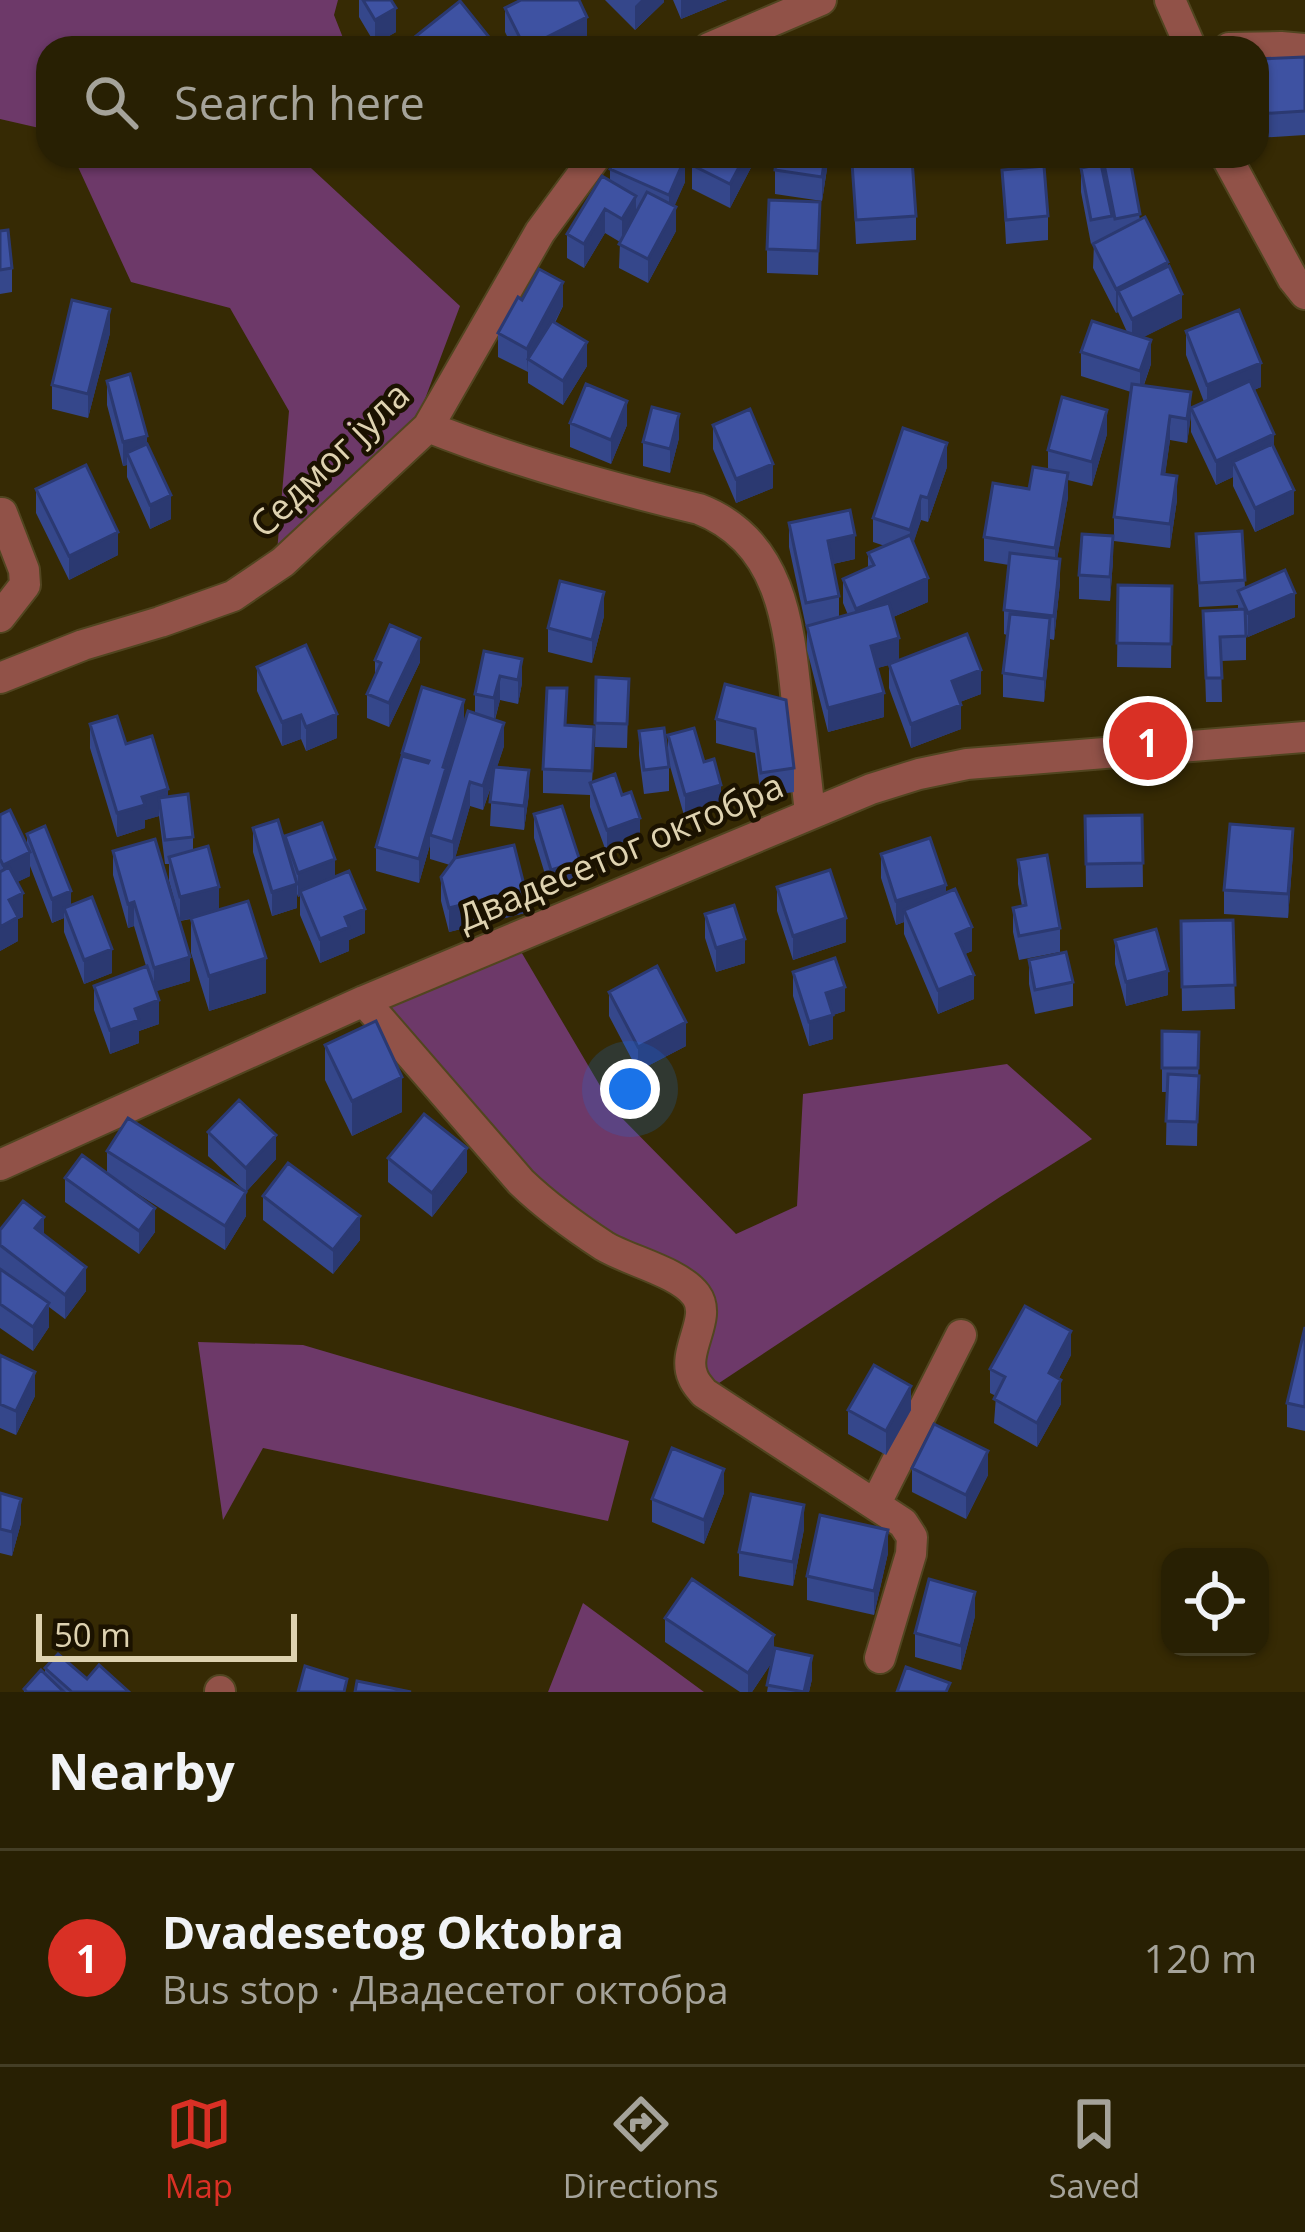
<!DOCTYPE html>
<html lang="en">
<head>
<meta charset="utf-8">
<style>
	:root { --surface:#282003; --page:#342d12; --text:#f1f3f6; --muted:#a5a39a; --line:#443e25; --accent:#d93025 }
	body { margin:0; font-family:"Open Sans",sans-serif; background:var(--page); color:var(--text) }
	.controls { position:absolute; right:36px; bottom:36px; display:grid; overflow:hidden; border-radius:24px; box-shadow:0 3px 9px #0004 }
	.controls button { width:108px; height:108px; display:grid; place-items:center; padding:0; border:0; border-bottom:3px solid var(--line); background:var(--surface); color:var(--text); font:60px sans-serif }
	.scale { position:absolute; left:36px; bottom:30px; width:261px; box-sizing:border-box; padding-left:12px; border:6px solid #ded2b0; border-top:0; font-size:33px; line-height:42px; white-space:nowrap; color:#ded2b0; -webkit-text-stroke:9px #1b1200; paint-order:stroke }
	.you { position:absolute; left:630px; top:1089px; width:42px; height:42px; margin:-30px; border:9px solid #fff; border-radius:50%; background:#1a73e8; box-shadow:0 0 0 18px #1a73e833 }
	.badge { display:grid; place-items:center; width:78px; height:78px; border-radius:50%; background:var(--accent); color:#fff; font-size:39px; font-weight:700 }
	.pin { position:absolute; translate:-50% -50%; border:6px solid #fff; box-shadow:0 3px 12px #0006 }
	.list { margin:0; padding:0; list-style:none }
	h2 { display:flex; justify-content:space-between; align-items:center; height:156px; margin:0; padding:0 48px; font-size:51px }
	h2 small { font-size:39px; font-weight:400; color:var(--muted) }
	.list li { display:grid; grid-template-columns:78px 1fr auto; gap:36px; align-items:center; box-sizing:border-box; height:216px; padding:0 48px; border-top:3px solid var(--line) }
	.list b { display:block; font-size:45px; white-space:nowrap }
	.list p { margin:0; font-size:39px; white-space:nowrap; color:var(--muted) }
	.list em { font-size:39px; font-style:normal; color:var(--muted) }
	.icon { flex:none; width:66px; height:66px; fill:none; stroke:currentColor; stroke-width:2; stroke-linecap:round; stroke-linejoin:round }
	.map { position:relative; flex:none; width:1305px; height:1692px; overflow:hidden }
	.search { position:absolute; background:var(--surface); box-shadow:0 3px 9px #0004; left:36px; right:36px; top:36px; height:132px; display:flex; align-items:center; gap:30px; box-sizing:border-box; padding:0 42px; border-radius:36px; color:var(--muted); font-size:45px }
	.sheet { height:372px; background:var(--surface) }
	nav { display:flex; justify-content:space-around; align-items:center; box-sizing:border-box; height:168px; border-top:3px solid var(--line); background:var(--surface); font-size:33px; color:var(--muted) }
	nav a { display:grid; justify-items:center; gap:6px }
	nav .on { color:var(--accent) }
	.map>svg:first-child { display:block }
	.green { fill:#6d3969 }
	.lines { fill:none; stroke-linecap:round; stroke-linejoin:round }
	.minor-casing { stroke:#514520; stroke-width:34 }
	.minor { stroke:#915248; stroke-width:30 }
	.wall { fill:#35478b }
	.shaded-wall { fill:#2b3971 }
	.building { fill:#3e52a2; stroke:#2b3971; stroke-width:3 }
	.labels { text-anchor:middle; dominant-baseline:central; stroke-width:9; stroke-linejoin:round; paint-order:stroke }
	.street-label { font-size:36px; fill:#ded2b0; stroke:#1b1200 }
</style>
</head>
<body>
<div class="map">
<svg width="1305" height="1692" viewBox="0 0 1305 1692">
	<rect width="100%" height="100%" fill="#362a04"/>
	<path class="green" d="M0,0H338L334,15L347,48H48V130L0,119Z
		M73,156H298L460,306L419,415L338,498L277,552L289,411L230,308L131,282Z
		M513,938L615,1111L736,1234L797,1206L803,1094L1007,1064L1092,1139L1000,1197L704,1393L701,1311L542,1202L364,1001Z
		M198,1342L303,1345L629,1441L608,1521L263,1448L223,1520Z
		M583,1603L704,1692H548Z"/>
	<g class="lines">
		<defs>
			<path id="minor" d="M1170,0L1191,48
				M709,48L821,0
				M1229,48L1281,47L1305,49
				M1226,156L1293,279L1305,294
				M428,427C516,462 607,487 699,509C782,541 789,625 797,703C802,740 806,776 810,813
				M0,617L25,585L24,570L2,513
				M0,678L83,645L160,622L233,596L283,562L428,427L540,232L596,156
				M364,1001L521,1182C546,1206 575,1227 604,1246C629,1261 679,1272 696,1295C713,1318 681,1351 693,1377C695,1383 700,1388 704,1393L903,1523L912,1537L911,1554L880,1658
				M0,1165L364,1001L871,789L919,774L967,764L1305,737
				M876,1503L961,1335
				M220,1692V1691"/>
		</defs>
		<use href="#minor" class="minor-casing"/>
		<use href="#minor" class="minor"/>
	</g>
	<path class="wall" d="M359,0H391L396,32L375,44L359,17Z
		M605,0H664V2L635,30Z
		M673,0H727L681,19Z
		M505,8L587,41L573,48H513L505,32Z
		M1305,57V135L1257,138V59Z
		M690,156H757L730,208L692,189V165L695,159Z
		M829,156L822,201L775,194V170Z
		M1104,156H1149V160L1131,164L1140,220L1168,266L1182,318L1143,337L1151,364L1144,385L1191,415L1187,443L1170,440L1165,474L1177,500L1170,548L1114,541V517L1131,392L1081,376V352L1127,332L1118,312L1116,313L1093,268L1094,243L1091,244L1081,192V168L1104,180L1106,164Z
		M852,163L916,216V240L856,244Z
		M610,169L685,182L674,206L676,231L648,283L619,268L620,242L605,233L584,268L567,258V234L610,181Z
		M1002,170L1048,216V240L1006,244Z
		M820,202L818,275L767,273V249Z
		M0,231L12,268V292L0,294Z
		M522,300L563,306L555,323L587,366L563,405L528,383V372L498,357V333Z
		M1186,331L1261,387L1254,390L1274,448L1294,514L1255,532L1233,486V477L1216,485L1191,432V408L1204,402L1186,355Z
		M110,333L88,418L52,409V385Z
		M107,381L147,444L171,519L150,529L127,477V465L123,466L107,405Z
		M570,423L627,425L611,464L570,447Z
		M713,425L773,488L736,503L713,449Z
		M1107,434L1092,486L1068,480V497L1057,559L1060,583L1054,640L1050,639L1044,702L1003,697V673L1007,635L1004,634V610L1009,565L984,561V537L1048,470V450Z
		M679,438L670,473L643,466V442Z
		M947,467L928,522L921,520L913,543L928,602L893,617L899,660L981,694L960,702L961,729L911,748L889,688V665L877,668L884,717L828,732L807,650V627H806L789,547V523L855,559L833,564L839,596V617L848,615L843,603V579L868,568V553L885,546L873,542V518Z
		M36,489L118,555L69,580L36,513Z
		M1242,531L1245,588L1295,617L1248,637L1246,632V660L1221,661L1222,702H1206L1203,611L1238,610V605L1199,607L1196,534Z
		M1113,560L1110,601L1079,599V575Z
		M1118,585L1172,586L1171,668L1117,667Z
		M604,616L592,663L548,652V628Z
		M484,651L522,683L518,704L500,700L495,720L504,746L497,767L529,794L524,830L490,826L492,784L483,810L470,806L455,858L525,913L449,932L441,901V877L450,865L430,859V845L419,883L376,871V847L402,753L464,724L475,713V694Z
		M375,660L420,662L389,727L367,718V694L375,677Z
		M257,667L337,738L306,751L301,739L282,746L257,691Z
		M596,677L629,679L627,748L595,747Z
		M725,684L794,768V792L761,797L755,753L716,743V719Z
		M90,724L126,744L168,797L193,837V850L219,910L266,993L209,1011L191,953V919L180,921L169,881V864H165L159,816L145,820V828L117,837L90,748Z
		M566,725L594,751L592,782L640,842L607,854L590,807V795L543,793V769Z
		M639,731L669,767V791L644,794L639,755Z
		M668,735L704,762L721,809L685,819L668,759Z
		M534,814L580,885L551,894L534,838Z
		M0,815L27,846V834L112,973L84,984L64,932V918L52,923L30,866V876L17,882L23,917L18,919V941L0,951Z
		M1142,815L1143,887L1086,888L1085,816Z
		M253,828L285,844V836L335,877L365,933L349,940V951L320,963L300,915V896L298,897L297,894V908L272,916L253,852Z
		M113,851L190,981L156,991L159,1024L139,1031V1043L110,1054L94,1010V986L146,966L134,926L128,928L113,875Z
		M1293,853L1288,918L1224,914V890Z
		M881,854L946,893L972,951L965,954L974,999L938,1014L904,934V922L896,925L881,878Z
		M1018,860L1060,928V952L1019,960L1013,932V908L1022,906L1018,884Z
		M777,887L846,942L793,960L777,911Z
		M705,914L745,963L716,972L705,938Z
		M1233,920L1235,1009L1182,1011L1181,921Z
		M1115,940L1168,995L1126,1006L1115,964Z
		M1029,960L1073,982V1006L1035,1014L1029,984Z
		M793,972L845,1011L833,1015V1039L809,1046L793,996Z
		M609,992L686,1046L638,1071L609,1016Z
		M1162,1031L1199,1032L1197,1146L1166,1145L1167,1092H1162Z
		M325,1045L402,1112L352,1136L325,1080Z
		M208,1132L276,1159L246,1192L208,1156Z
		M107,1151L246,1216L225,1250L124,1185L155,1232L139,1254L65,1202V1178L107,1173Z
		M388,1158L467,1172L432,1217L388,1182Z
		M263,1196L360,1240L333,1274L263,1220Z
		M0,1230L44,1235L86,1291L65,1319L49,1307V1327L33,1351L0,1328Z
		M1305,1327V1431L1287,1427V1403Z
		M0,1355L35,1396L16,1435L0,1428Z
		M1071,1355L1059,1378L1061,1404L1037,1447L994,1423L996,1396L990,1393V1369Z
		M848,1410H911L886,1455L848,1434Z
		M912,1468L988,1475L966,1519L912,1492Z
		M0,1493L21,1523L12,1556L0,1553Z
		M724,1493L704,1544L652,1522V1499Z
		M804,1529L793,1586L739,1576V1552Z
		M888,1553L874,1615L807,1600V1576Z
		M975,1616L961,1670L915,1657V1633Z
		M665,1618L774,1652L812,1679L809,1692H767L772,1662L752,1692H740L665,1642Z
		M45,1668L87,1679L129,1692H24V1689L45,1674Z"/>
	<path class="shaded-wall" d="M641,0H664V2L635,30V6Z
		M681,0H727L681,19Z
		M396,8V32L375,44V20Z
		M587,17V41L573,48H525Z
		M745,156H757L730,208V184Z
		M825,156H829L822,201V177Z
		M1107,156H1149V160L1107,170Z
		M685,158V182L669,219V195Z
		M636,196V220L622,243V219Z
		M676,207V231L648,283V259Z
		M605,209V233L584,268V244Z
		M1168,262V286L1118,291V312L1116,313V289Z
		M563,282V306L533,363L528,359L527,373V349Z
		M1182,294V318L1132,343V319Z
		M110,309V333L88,418V394Z
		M1151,340V364L1140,395V371Z
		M587,342V366L563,405V381Z
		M1261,363V387L1207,409V385Z
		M1191,392V415L1187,443V419Z
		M627,401V425L611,464V440Z
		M1107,410V434L1092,486V462Z
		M679,414V438L670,473V449Z
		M1170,416V440L1162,498V474Z
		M1274,434V458L1233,462V477L1216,485V461Z
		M147,436V460L127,453V465L123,466V442Z
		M947,443V467L928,522V498Z
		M773,464V488L736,503V479Z
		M1068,473V497L1055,572V548Z
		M1177,476V500L1170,548V524Z
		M1294,490V514L1255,532V508Z
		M171,495V519L150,529V505Z
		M921,496V520L910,554V530Z
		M118,532V555L69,580V556Z
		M855,535V559L828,565V541Z
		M1113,536V560L1110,601V577Z
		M1060,559V583L1054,640V616Z
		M928,578V602L856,633V609Z
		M604,592V616L592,663V640Z
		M1295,593V617L1248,637V613Z
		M1050,618V642L1044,702V679Z
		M420,638V662L389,727V703Z
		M899,638V662L871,670V646Z
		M522,659V683L518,704V680Z
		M981,670V694L952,705V681Z
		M500,676V700L494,722V698Z
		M884,693V717L828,732V708Z
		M464,700V724L430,835V845L419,883V859L443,767Z
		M961,705V729L911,748V724Z
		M337,714V738L306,751V727Z
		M301,715V739L282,746V722Z
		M504,723V746L483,810V786Z
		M529,770V794L524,830V806Z
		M470,782V806L453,866V842Z
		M721,785V809L685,819V795Z
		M168,789V813L159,798V816L145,820V828L117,837V813L142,797Z
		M640,818V842L607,854V830Z
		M1293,829V853L1288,918V894Z
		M30,852V876L3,889V865Z
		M335,859V883L300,891V896L298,897V873Z
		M580,861V885L551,894V870Z
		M297,884V908L272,916V892Z
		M946,885V909L904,910V922L896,925V901Z
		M219,887V911L180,921V897Z
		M525,889V913L449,932V908Z
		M71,891V915L64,908V918L52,923V899Z
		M23,893V917L18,919V941L0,951V927L9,900Z
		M134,902V926L128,928V904Z
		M365,909V933L349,940V951L320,963V939L345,917Z
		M846,918V942L793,960V936Z
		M972,927V951L956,958V934Z
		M745,939V963L716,972V948Z
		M112,949V973L84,984V960Z
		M190,957V981L154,992V968Z
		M266,958V993L209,1011V976Z
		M1168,971V995L1126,1006V982Z
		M974,975V999L938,1014V990Z
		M845,987V1011L833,1015V1039L809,1046V1022L826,993Z
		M159,1000V1024L139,1031V1043L110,1054V1030L135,1009Z
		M686,1022V1046L638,1071V1047Z
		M402,1077V1112L352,1136V1101Z
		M276,1135V1159L246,1192V1168Z
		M467,1148V1172L432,1217V1193Z
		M246,1192V1216L225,1250V1226Z
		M155,1208V1232L139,1254V1231Z
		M360,1216V1240L333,1274V1250Z
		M44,1217V1241L35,1228Z
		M86,1267V1291L65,1319V1295Z
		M49,1303V1327L33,1351V1327Z
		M1071,1331V1355L1049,1397V1373Z
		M35,1372V1396L16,1435V1411Z
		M1061,1380V1404L1037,1447V1423Z
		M911,1386V1410L886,1455V1431Z
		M988,1451V1475L966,1519V1495Z
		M724,1469V1493L704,1544V1520Z
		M21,1499V1523L12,1556V1532Z
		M804,1505V1529L793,1586V1562Z
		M888,1530V1553L874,1615V1591Z
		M975,1592V1616L961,1670V1646Z
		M774,1635V1659L752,1692H748V1673Z
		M812,1656V1679L809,1692H804Z"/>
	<path class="building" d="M363,0H391L396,8L375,20Z
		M521,0H579L587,17L525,48L505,8Z
		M460,1L497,47L425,48L416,36Z
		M1305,57V111L1257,114V59Z
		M616,156H681L685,158L669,195L610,169Z
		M696,156H745L730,184L692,165Z
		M777,156H825L822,177L775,170Z
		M912,159L916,216L856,220L852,163Z
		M1130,159L1140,214L1115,219L1104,164Z
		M1101,164L1112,216L1091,220L1081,168Z
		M1044,166L1048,216L1006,220L1002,170Z
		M602,176L636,196L622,219L605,209L584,244L567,234Z
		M647,192L676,207L648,259L619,244Z
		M769,200L820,202L818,251L767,249Z
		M1145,217L1168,262L1116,289L1093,244Z
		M8,230L12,268L0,270V231Z
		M1169,266L1182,294L1132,319L1118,291Z
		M539,269L563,282L527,349L498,333L518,297L522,300Z
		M72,300L110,309L88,394L52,385Z
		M1239,310L1261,363L1207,385L1186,331Z
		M552,321L587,342L563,381L528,359Z
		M1092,321L1151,340L1140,371L1081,352Z
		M130,374L147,436L123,442L107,381Z
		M1250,381L1274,434L1216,461L1191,408Z
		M586,384L627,401L611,440L570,423Z
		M1132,384L1191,392L1187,419L1170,416L1162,474L1177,476L1170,524L1114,517Z
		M1062,397L1107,410L1092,462L1048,450Z
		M652,407L679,414L670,449L643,442Z
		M750,409L773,464L736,479L713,425Z
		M903,428L947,443L928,498L921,496L910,530L873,518Z
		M147,444L171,495L150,505L127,453Z
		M1272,444L1294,490L1255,508L1233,462Z
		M86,465L118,532L69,556L36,489Z
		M1033,467L1068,473L1055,548L984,537L993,483L1029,489Z
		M850,510L855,535L828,541L839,596L806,603L789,523Z
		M1242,531L1245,580L1199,583L1196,534Z
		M1082,534L1113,536L1110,577L1079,575Z
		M910,535L928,578L856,609L843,579L874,565L868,553Z
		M1010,553L1060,559L1054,616L1004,610Z
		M1285,570L1295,593L1248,613L1238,591Z
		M560,581L604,592L592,640L548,628Z
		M1118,585L1172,586L1171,644L1117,643Z
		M889,603L899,638L871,646L884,693L828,708L807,626Z
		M1245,609L1246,636L1220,637L1222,678H1206L1203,611Z
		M1010,614L1050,618L1044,679L1003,673Z
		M390,625L420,638L389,703L367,694L381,663L375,660Z
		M967,634L981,670L952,681L961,705L911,724L889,664Z
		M306,645L337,714L306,727L301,715L282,722L257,667Z
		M484,651L522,659L518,680L500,676L494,698L475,694Z
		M596,677L629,679L627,724L595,723Z
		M725,684L786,700L794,768L761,773L755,729L716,719Z
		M422,687L464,700L443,767L446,768L419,859L376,847L402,756L428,763L429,761L402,753Z
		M547,688H567L565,725L594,727L592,771L543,769Z
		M468,711L504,723L483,786L470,782L453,842L430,835Z
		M117,716L126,744L152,736L168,789L142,797L145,805L117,813L90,724Z
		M664,728L669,767L644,770L639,731Z
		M694,728L704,762L714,759L721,785L685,795L668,735Z
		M494,767L529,770L524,806L490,802Z
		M615,774L622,795L631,792L640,818L607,830L590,783Z
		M188,794L193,837L165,840L159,798Z
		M562,806L580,861L551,870L534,814Z
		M10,810L30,852L3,865L0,859V815Z
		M1142,815L1143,863L1086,864L1085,816Z
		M278,820L297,884L272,892L253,828Z
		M322,823L335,859L298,873L285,836Z
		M1230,824L1293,829L1288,894L1224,890Z
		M45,826L71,891L52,899L27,834Z
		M930,838L946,885L896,901L881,854Z
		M155,839L190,957L154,968L134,902L128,904L113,851Z
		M514,845L525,889L449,908L441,877L455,858Z
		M208,846L219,887L180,897L169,857Z
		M1047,855L1060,928L1019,936L1013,908L1026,905L1018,860Z
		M9,867L23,893L9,900L18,917L0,927V872Z
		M830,870L846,918L793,936L777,887Z
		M349,871L365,909L345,917L349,927L320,939L300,891Z
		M955,889L972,927L956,934L974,975L938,990L904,910Z
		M92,897L112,949L84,960L64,908Z
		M248,901L266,958L209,976L191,918Z
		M734,905L745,939L716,948L705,914Z
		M1233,920L1235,985L1182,987L1181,921Z
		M1156,929L1168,971L1126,982L1115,940Z
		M1066,952L1073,982L1035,990L1029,960Z
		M835,958L845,987L826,993L833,1015L809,1022L793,972Z
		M147,966L159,1000L135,1009L139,1020L110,1030L94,986Z
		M657,966L686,1022L638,1047L609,992Z
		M376,1021L402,1077L352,1101L325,1045Z
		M1162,1031L1199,1032L1198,1068H1162Z
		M1168,1074L1199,1076L1197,1122L1166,1121Z
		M239,1100L276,1135L246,1168L208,1132Z
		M424,1114L467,1148L432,1193L388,1158Z
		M128,1118L246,1192L225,1226L107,1151Z
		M82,1155L155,1208L139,1231L65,1178Z
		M288,1163L360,1216L333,1250L263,1196Z
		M23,1201L44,1217L35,1228L86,1267L65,1295L0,1245V1230Z
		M0,1269L49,1303L33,1327L0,1304Z
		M1025,1306L1071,1331L1049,1373L1061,1380L1037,1423L994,1399L1005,1377L990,1369Z
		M1305,1327V1407L1287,1403Z
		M0,1355L35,1372L16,1411L0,1404Z
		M874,1365L911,1386L886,1431L848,1410Z
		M934,1424L988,1451L966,1495L912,1468Z
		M672,1448L724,1469L704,1520L652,1499Z
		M0,1493L21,1499L12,1532L0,1529Z
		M751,1494L804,1505L793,1562L739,1552Z
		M820,1515L888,1530L874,1591L807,1576Z
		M692,1579L774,1635L748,1673L665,1618Z
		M929,1579L975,1592L961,1646L915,1633Z
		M775,1648L812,1656L804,1692L767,1685Z
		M58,1654L87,1679L99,1665L129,1692H72L45,1668Z
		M305,1666L347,1679L344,1692H298Z
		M906,1667L950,1683L946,1692H897Z
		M41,1670L64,1692H27L24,1689Z
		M357,1681L411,1692H355Z"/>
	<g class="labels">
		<g class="street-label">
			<text transform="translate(329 459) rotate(-44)">Седмог јула</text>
			<text transform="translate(620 851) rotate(-23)">Двадесетог октобра</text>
		</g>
	</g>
</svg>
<div class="controls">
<button><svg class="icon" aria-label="locate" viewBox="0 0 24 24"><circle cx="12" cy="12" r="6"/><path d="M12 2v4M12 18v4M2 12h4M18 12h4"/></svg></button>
</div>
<div class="scale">50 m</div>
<div class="you"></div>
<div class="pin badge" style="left:1148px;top:741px">1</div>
<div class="search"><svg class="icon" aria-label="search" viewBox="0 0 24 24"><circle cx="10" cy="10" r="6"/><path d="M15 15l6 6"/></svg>Search here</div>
</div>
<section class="sheet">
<h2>Nearby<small></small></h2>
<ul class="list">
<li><span class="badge">1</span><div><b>Dvadesetog Oktobra</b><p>Bus stop · Двадесетог октобра</p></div><em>120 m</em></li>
</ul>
</section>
<nav>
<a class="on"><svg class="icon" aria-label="map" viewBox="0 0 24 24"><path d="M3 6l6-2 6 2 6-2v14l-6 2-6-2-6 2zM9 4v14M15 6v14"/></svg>Map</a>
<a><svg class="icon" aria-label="directions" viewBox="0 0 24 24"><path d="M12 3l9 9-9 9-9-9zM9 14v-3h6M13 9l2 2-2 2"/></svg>Directions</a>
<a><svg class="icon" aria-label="saved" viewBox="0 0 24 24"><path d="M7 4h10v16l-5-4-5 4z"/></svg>Saved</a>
</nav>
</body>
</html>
